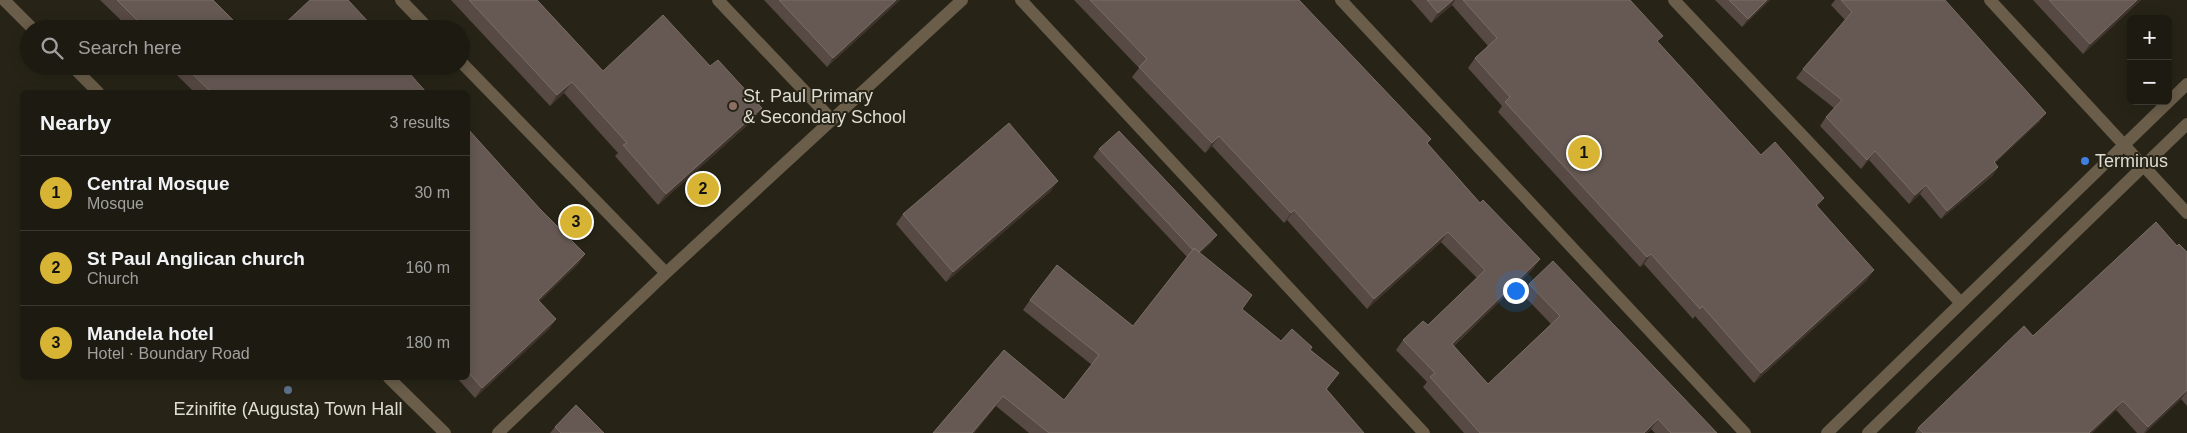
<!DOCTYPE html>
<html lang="en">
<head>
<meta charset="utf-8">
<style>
	:root { --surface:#1d1b11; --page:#25241a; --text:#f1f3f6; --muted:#a0a19f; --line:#3b3931; --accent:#d8b434 }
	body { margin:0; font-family:Arial,sans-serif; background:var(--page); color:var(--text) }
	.controls { position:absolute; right:15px; top:15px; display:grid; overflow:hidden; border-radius:8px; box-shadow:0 2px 12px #0003 }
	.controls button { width:45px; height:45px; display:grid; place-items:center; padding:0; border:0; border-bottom:1px solid var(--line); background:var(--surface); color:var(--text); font:25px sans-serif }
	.you { position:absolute; left:1515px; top:290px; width:18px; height:18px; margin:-12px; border:4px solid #fff; border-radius:50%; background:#1a73e8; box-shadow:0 0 0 8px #1a73e833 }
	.badge { display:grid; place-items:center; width:32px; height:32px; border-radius:50%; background:var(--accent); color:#111; font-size:16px; font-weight:700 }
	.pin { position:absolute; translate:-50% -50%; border:2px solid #fff; box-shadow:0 1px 5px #0006 }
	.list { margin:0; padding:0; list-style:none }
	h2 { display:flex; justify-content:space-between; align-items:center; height:65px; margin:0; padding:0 20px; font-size:21px }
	h2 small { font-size:16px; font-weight:400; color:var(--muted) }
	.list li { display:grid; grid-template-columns:32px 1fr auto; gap:15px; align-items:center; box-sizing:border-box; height:75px; padding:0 20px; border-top:1px solid var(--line) }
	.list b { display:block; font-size:19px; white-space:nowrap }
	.list p { margin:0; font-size:16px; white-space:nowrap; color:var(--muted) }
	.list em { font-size:16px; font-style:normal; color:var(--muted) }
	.icon { flex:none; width:28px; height:28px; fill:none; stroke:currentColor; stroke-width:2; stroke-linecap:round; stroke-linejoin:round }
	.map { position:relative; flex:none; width:2187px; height:433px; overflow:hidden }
	.search { position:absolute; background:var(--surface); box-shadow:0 2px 12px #0003; left:20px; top:20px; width:450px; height:55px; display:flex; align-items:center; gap:12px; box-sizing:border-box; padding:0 18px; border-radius:28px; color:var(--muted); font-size:19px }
	.panel { position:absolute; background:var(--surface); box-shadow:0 2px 12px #0003; left:20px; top:90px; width:450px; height:290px; border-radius:8px }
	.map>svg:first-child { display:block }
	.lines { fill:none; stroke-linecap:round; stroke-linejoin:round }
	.minor { stroke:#6a5d4a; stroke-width:12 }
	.wall { fill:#574943 }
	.shaded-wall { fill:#3e342b }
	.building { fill:#665953; stroke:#796e67 }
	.education-dot { fill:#8d6e63; stroke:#272417; stroke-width:2 }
	.shop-dot { fill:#3f7fe0; stroke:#272417; stroke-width:2 }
	.service-dot { fill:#5c6f8a; stroke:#272417; stroke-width:2 }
	.labels { text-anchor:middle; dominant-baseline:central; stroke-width:4; stroke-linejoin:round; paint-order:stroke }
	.poi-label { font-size:18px; fill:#dfddd4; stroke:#272417; text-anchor:start }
</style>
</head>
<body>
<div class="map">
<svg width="2187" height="433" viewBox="0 0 2187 433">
	<rect width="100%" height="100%" fill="#272417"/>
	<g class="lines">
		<path class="minor" d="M4,0L33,29
			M401,0L429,29
			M718,0L832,120
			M1021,0L1424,433
			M1341,0L1745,433
			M1674,0L1961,303
			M1990,0L2187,213
			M461,62L666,273
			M72,66L98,92
			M389,378L445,433
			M498,433L666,273L962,0
			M1827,433L2187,84
			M1868,433L2187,124"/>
	</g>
	<path class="wall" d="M100,0H213L242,29H130Z
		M451,0H537L603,71L754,119L658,205L615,156L618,153L564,93L550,106Z
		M764,0H900L827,67Z
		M1074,0H1299L1480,203L1540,259L1533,269L1454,346L1488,384L1551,324L1522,294L1529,284L1717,433H1655L1651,429L1647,433H1464L1423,387L1427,382L1396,350L1403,340L1428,325L1477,278L1441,242L1367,309L1287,220L1284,223L1212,146L1205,153L1132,77L1139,68Z
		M1411,0H1630L1658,42L1761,155L1818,207L1867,280L1754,383L1695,316L1693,319L1644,264L1640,267L1498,112L1502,106L1468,68L1475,58L1488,46L1452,5L1431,23Z
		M1715,0H1770L1742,27Z
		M1835,0H1945L2040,121L1995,163L1998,167L1992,176L1941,219L1920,194L1909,204L1869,160L1861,169L1820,126L1826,117L1834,108L1796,78L1803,69L1845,20L1831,5Z
		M2033,0H2141L2083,54Z
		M168,66H403L426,92H194Z
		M468,129L540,209L585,254L578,264L539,302L556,319L549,329L475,398L457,378H468Z
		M1099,149L1211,243L1200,253L1242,309L1281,341L1311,350L1339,373L1327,389L1364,433H1029L996,406L974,433H933L1004,350L1064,400L1092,365L1023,310L1030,300L1133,326L1187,257L1093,157Z
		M1051,191L946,282L896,224L903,214Z
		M2177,246L2187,252V406L2181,399L2145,433H2137L2116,410L2092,433H1915L1918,428L2033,336Z
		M555,427L604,433H550Z"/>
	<path class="shaded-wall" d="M896,0H900L827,67L833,58Z
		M1453,0H1455L1452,5L1431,23L1438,13Z
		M1767,0H1770L1742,27L1748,19Z
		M2137,0H2141L2083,54L2090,44Z
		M572,82L564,93L550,106L557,95Z
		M762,108L754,119L658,205L666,194Z
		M2046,113L2040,121L1987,170L1994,162Z
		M1219,136L1212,146L1205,153L1212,143Z
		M1875,151L1869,160L1861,169L1867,160Z
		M1998,167L1992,176L1941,219L1947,211Z
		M1058,181L1051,191L946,282L953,272Z
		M1926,185L1920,194L1909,204L1915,195Z
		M1824,198L1817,208L1816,205Z
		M1294,210L1287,220L1284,223L1291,213Z
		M1448,232L1441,242L1367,309L1374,299Z
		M1217,235L1211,243L1191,262L1197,254Z
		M585,254L578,264L531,310L538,300Z
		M1651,254L1644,264L1640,267L1647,257Z
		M1540,259L1533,269L1445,354L1452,344Z
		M1874,270L1867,280L1754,383L1761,373Z
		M556,319L549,329L475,398L482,388Z
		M2187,391L2181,399L2145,433H2144L2148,427Z
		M1003,396L996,406L974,433H972Z
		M2123,401L2116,410L2092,433H2089Z
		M1658,419L1651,429L1647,433H1644Z"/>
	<path class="building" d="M117,0H213L242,29H146Z
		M310,0H348L375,29H279Z
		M469,0H537L603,71L663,15L710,66L718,60L762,108L666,194L623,145L627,143L572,82L557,95Z
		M779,0H896L833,58Z
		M1090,0H1299L1431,139L1427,143L1480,203L1483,200L1540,259L1452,344L1488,384L1560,316L1529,284L1553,261L1717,433H1671L1658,419L1644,433H1480L1430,377L1435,373L1403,340L1423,321L1428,325L1485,270L1448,232L1374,299L1294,210L1291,213L1219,136L1212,143L1139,67L1147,59Z
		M1427,0H1453L1438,13Z
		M1463,0H1630L1663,36L1657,41L1761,155L1775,142L1824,198L1816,205L1874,270L1761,373L1702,306L1700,309L1651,254L1647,257L1505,102L1510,97L1475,58L1497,38Z
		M1729,0H1767L1748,19Z
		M1841,0H1945L2046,113L1994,162L1998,167L1947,211L1926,185L1915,195L1875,151L1867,160L1826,117L1842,100L1803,69L1852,12Z
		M2049,0H2137L2090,44Z
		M184,66H403L426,92H211Z
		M1009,123L1058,181L953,272L903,214Z
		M468,129L540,209L585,254L538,300L556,319L482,388L468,372Z
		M1119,131L1217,235L1199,252L1194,248L1193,250L1099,149Z
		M2156,222L2177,246L2179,244L2187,252V390L2148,427L2123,401L2089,433H1923L1918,428L2024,326L2033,336Z
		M1194,248L1252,295L1242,309L1281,341L1292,329L1312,347L1310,350L1339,373L1326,389L1364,433H1049L1003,396L972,433H933L1004,350L1064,400L1099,355L1030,300L1057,265L1133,326Z
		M576,405L604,433H561L555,427Z"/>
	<circle class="education-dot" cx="733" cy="106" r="5"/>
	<circle class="shop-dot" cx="2085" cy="161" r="5"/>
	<circle class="service-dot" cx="288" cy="390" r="5"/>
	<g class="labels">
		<g class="poi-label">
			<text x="743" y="96">St. Paul Primary<tspan x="743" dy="21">&amp; Secondary School</tspan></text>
			<text x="2095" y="161">Terminus</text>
			<text x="288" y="409" text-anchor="middle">Ezinifite (Augusta) Town Hall</text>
		</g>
	</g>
</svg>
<div class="controls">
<button>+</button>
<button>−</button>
</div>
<div class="you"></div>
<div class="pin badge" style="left:1584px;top:153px">1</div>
<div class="pin badge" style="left:703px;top:189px">2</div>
<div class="pin badge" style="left:576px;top:222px">3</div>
<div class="search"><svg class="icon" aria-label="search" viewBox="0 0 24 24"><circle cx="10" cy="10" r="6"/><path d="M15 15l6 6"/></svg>Search here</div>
<section class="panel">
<h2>Nearby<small>3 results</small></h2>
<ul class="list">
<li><span class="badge">1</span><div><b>Central Mosque</b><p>Mosque</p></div><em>30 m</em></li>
<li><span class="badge">2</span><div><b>St Paul Anglican church</b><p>Church</p></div><em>160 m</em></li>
<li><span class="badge">3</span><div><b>Mandela hotel</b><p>Hotel · Boundary Road</p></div><em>180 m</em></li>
</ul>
</section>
</div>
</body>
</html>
